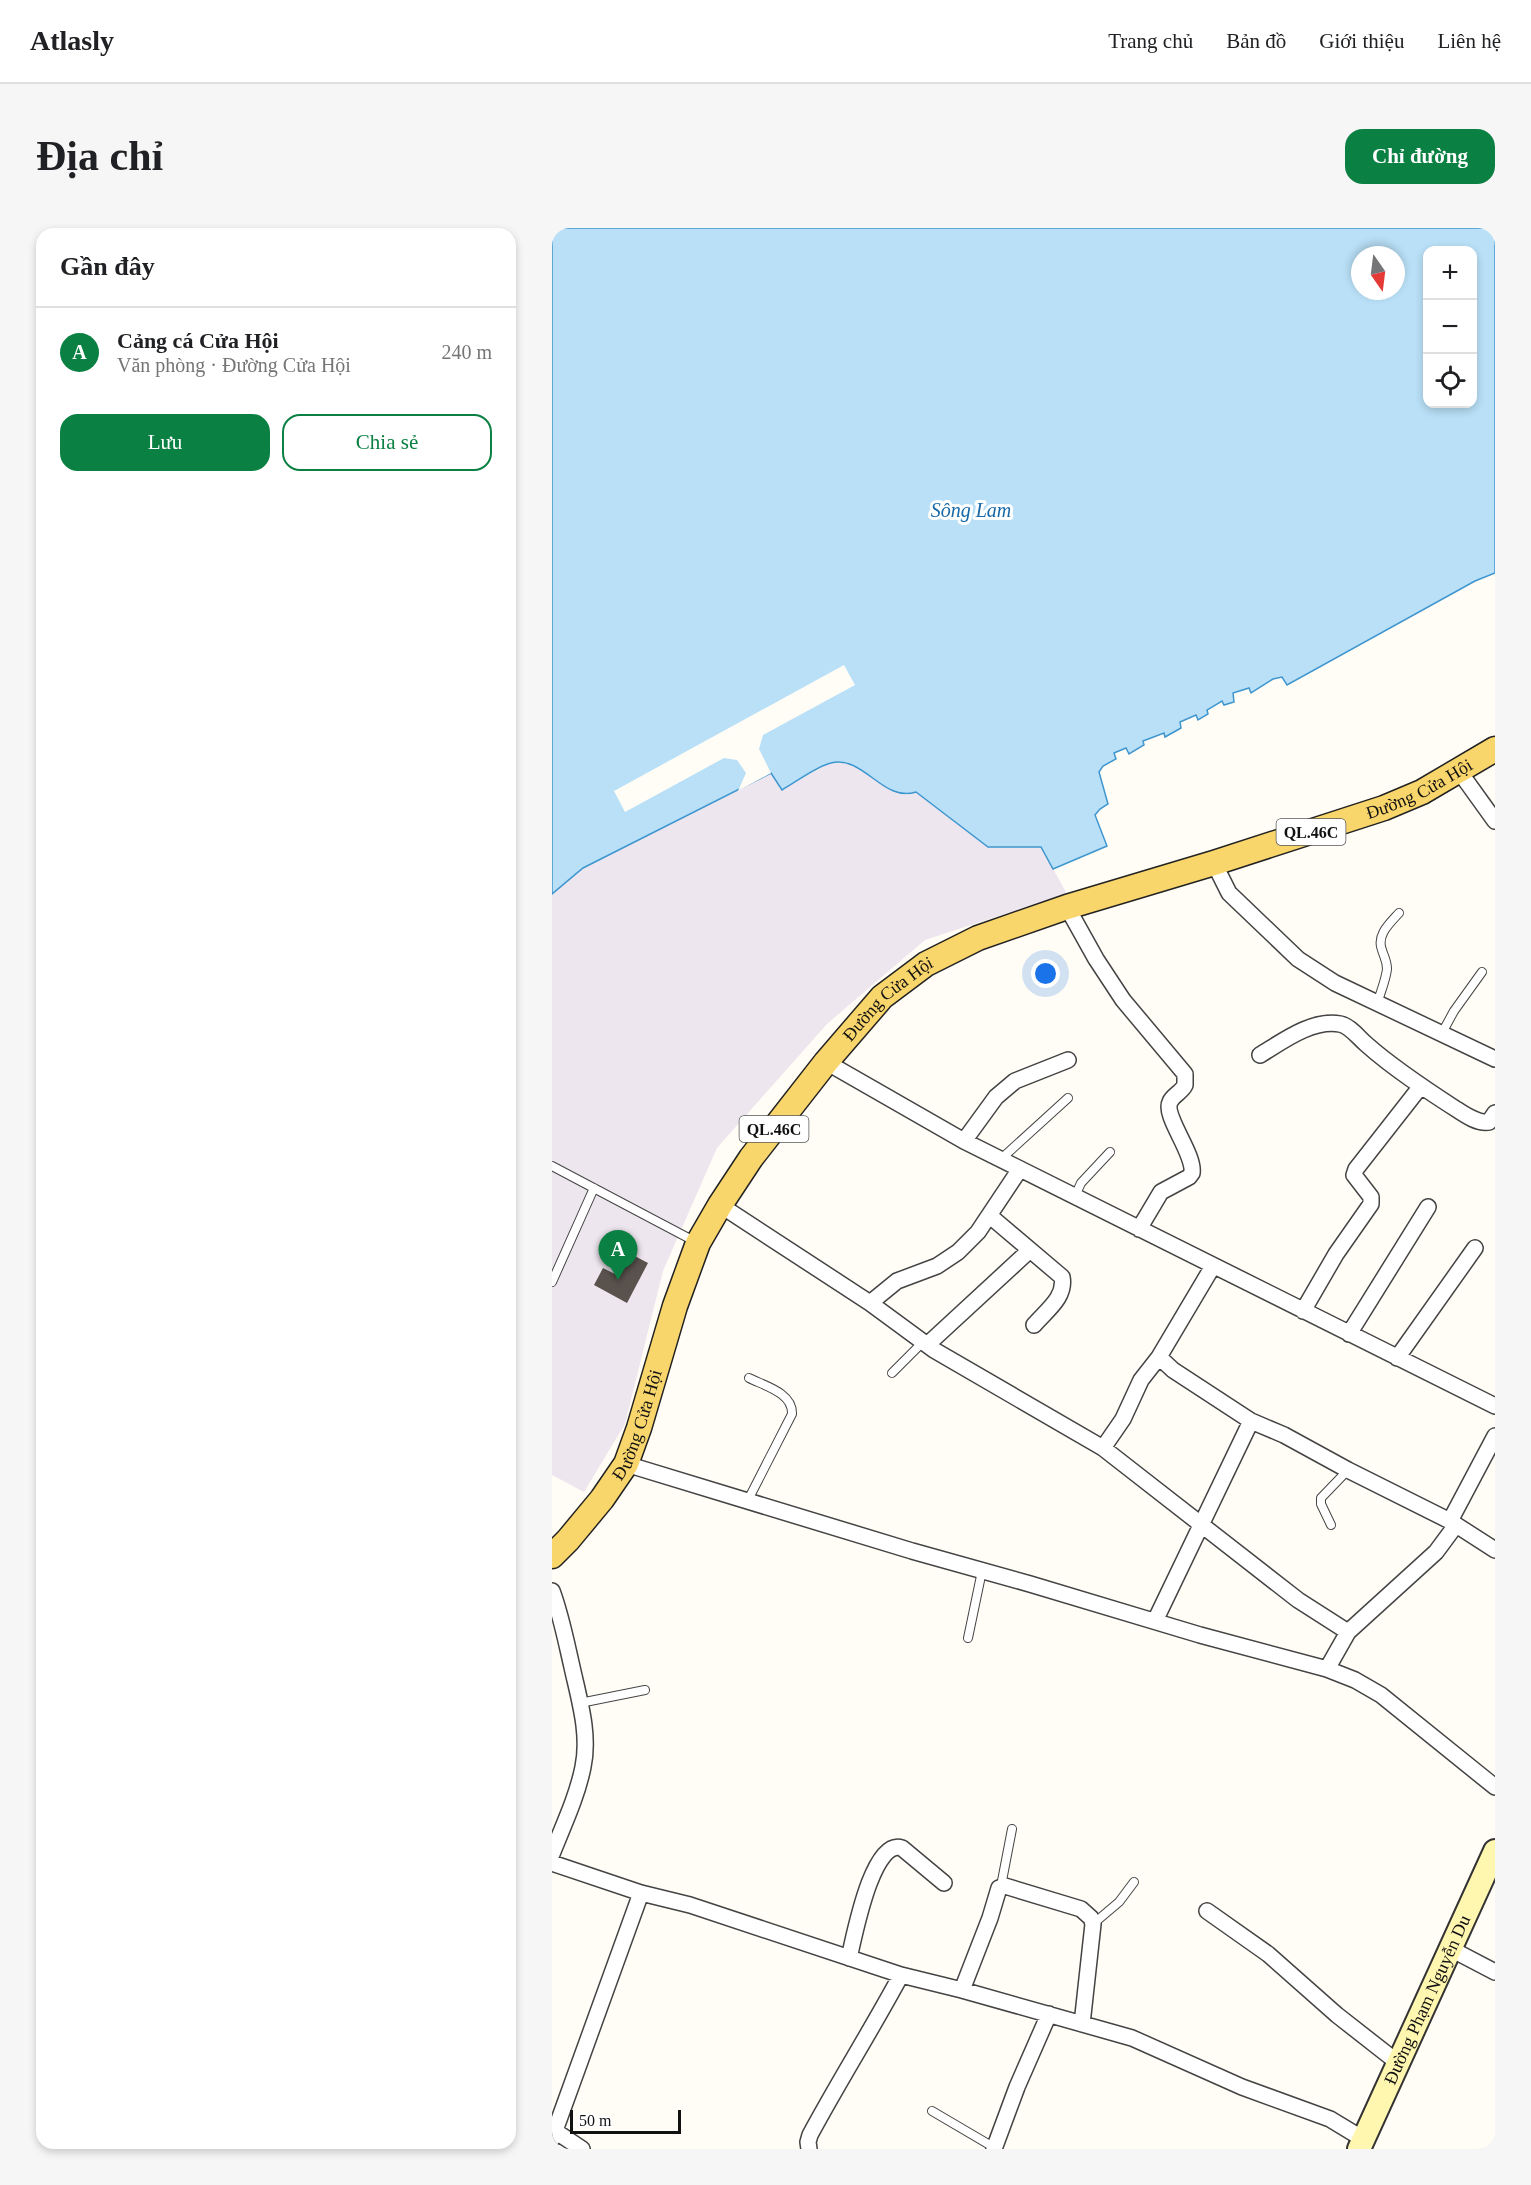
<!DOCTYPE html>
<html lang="vi">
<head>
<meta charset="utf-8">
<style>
	:root { --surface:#fff; --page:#f6f6f6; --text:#202124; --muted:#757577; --line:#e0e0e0; --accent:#0b8043 }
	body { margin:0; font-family:Georgia,serif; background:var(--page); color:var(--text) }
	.controls { position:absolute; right:18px; top:18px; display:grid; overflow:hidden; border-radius:12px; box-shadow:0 3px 9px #0003 }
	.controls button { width:54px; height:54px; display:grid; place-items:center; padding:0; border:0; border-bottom:2px solid var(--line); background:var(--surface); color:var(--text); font:30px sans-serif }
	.compass { position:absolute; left:799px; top:18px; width:54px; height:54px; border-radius:50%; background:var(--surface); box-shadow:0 3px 9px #0003; rotate:166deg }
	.scale { position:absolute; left:18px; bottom:15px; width:111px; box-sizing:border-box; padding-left:6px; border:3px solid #111; border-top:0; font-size:16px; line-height:21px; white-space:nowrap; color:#111; -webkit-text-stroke:4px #fff; paint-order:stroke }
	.you { position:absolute; left:494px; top:746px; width:21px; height:21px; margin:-15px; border:4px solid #fff; border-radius:50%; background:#1a73e8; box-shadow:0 0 0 9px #1a73e833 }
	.badge { display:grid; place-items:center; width:39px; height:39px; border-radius:50%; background:var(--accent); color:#fff; font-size:20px; font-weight:700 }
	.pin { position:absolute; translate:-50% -50px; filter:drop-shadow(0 2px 3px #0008) }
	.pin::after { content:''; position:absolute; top:32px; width:21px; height:18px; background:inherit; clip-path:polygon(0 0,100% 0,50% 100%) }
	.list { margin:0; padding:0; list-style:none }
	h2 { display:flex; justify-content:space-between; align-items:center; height:78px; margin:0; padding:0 24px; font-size:26px }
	h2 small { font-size:20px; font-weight:400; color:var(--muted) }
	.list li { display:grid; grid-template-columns:39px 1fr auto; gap:18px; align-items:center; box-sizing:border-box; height:90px; padding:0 24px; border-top:2px solid var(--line) }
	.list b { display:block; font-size:22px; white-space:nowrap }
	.list p { margin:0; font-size:20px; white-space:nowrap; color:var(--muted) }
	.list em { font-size:20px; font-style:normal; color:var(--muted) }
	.actions { display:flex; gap:12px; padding:18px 24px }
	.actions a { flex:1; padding:14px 0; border:2px solid var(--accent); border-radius:18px; text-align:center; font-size:21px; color:var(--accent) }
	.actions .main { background:var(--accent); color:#fff }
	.icon { flex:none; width:33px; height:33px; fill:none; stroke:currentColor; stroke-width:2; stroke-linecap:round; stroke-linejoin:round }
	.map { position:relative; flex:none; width:943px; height:1921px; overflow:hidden; border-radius:18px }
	header { display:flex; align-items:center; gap:36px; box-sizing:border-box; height:84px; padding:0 30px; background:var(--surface); border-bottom:2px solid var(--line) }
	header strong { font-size:28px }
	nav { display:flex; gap:33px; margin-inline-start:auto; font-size:21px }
	.intro { display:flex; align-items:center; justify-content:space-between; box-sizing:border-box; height:144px; padding:0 36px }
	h1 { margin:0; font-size:42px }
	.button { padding:15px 27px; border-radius:18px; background:var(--accent); color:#fff; font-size:21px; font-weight:700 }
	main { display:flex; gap:36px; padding:0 36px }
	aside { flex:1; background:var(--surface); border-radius:18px; box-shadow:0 3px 9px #0003 }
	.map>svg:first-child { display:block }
	.industrial { fill:#eee6ef }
	.water { fill:#b9e0f7; stroke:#3f96cf; stroke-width:1.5; fill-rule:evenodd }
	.pier { fill:#fffdf5 }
	.building { fill:#5a524d }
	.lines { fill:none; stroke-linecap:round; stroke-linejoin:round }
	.lane-casing { stroke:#444; stroke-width:10 }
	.street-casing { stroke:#444; stroke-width:18 }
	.secondary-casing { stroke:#333; stroke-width:26 }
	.primary-casing { stroke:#222; stroke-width:27 }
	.lane { stroke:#fff; stroke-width:8 }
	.street { stroke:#fff; stroke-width:15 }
	.secondary { stroke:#fff6b0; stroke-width:22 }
	.primary { stroke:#f9d66b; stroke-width:24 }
	.labels { text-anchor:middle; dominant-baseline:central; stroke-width:6; stroke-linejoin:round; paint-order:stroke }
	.shield { fill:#fff; stroke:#585858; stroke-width:1.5 }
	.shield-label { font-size:16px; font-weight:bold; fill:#111 }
	.street-label { font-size:18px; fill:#111; stroke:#fff }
	.water-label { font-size:20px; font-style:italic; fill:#1768a6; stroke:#fff }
</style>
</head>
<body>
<header>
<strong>Atlasly</strong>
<nav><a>Trang chủ</a><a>Bản đồ</a><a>Giới thiệu</a><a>Liên hệ</a></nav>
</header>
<div class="intro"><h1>Địa chỉ</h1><a class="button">Chỉ đường</a></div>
<main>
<aside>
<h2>Gần đây<small></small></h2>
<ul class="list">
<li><span class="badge">A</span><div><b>Cảng cá Cửa Hội</b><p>Văn phòng · Đường Cửa Hội</p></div><em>240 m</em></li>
</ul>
<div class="actions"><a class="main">Lưu</a><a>Chia sẻ</a></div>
</aside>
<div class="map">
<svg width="943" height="1921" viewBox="0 0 943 1921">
	<rect width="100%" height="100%" fill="#fffdf5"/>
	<path class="industrial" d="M292,534L354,567L364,564L436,619H489L515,666L373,712L275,796L165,920L111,1043L73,1196L32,1264L0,1247V666L30,640L219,545L230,561L278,535Z"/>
	<path class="water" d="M0,0H943V345L923,353L735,457L730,449L721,451L699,465L697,460L681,465L682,474L672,477L670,473L655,482L656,486L646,492L644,487L628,494L629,500L613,509L612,505L591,513L592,517L577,526L574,520L562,525L564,531L551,538L547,544L556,576L548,581L543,587L555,618L501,641L489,619H436L364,564C331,575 312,527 279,535C265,538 244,554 230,562L219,545L31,640L0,666ZM876,22H920V176H876ZM808,27H844V63H808Z"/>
	<path class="pier" d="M292,437L303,457L211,507L207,521L219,545L186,563L194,545L185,532L172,530L73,584L62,563Z"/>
	<path class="building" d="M77,1025L96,1035L75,1075L42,1057L51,1040L65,1047Z"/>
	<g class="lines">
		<defs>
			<path id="lane" d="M826,773C829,763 834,751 835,741C835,733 832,729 830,722C824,707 838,695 847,685
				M890,805L902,783L930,744
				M449,931L516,870
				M0,938L144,1014
				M523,968L529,955L558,924
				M0,1054L42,960
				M340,1145L371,1114
				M196,1272L240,1186C241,1165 213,1158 197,1150
				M779,1297L769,1276V1270L796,1242
				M416,1410L430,1343
				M28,1475L93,1462
				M449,1658L460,1601
				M541,1696L567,1674L582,1654
				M380,1883L443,1920"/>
			<path id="street" d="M907,543L943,593
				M662,635L677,665L746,731L783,755L943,831
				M515,679L544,731L571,772L633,846V857C630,864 621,867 618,874C611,888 643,926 640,945L637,949L609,964L587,1001
				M708,827C731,813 760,791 788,796C798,798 806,809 814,816C841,840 873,861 904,881C913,887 926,896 937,894L943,885
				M274,834L412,913L943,1178
				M412,913L444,869L463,853L516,832
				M168,977L318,1075L382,1122L551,1220L746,1372L796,1404
				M438,988L510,1049C514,1069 495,1082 482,1097
				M318,1075L345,1053L385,1038L406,1024L426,1004L468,941
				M751,1083L784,1026L819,976V969L802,947L804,941L869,858
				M797,1106L876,979
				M375,1117L478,1022
				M607,1129L621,1142L699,1193L732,1207L796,1242L898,1293L943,1322
				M845,1130L923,1020
				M551,1220L571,1191L589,1152L607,1129L661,1038
				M74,1236L360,1323L478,1356L648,1407L775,1441L803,1452L829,1467L943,1559
				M898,1293L943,1208
				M0,1363C9,1387 14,1413 20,1439C27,1471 38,1506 31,1539C25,1569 11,1598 0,1626
				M603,1393L699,1193
				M775,1441L796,1404L884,1324L904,1297
				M0,1635L89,1665L138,1677L349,1747L410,1762L580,1810L690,1859L778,1891L811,1911
				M655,1683L716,1726L785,1787L845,1834
				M899,1721L943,1744
				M297,1730C302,1710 320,1610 350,1620L392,1655
				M410,1762L438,1690L447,1660L453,1658L529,1681L539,1690L541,1696L530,1796
				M0,1901L30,1921
				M0,1911L89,1665
				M257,1921L256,1914L258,1907C287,1853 320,1801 349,1747
				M442,1921L465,1859L497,1786"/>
			<g id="secondary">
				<path id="s1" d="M807,1921L943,1623"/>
			</g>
			<g id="primary">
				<path id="s2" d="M0,1328L16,1312L50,1271L74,1236L87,1200L123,1078L146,1015L168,977L199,930L274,834L330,769L374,736L426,710L515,679L662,635L832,580L870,564L943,521"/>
			</g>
		</defs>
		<use href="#lane" class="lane-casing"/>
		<use href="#street" class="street-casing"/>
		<use href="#secondary" class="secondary-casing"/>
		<use href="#primary" class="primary-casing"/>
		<use href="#lane" class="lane"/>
		<use href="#street" class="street"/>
		<use href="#secondary" class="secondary"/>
		<use href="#primary" class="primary"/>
	</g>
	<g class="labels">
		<g class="shield">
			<rect x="724.5" y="591" width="69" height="26" rx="4.5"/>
			<rect x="187.5" y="888" width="69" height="26" rx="4.5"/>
		</g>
		<g class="shield-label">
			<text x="759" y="604">QL.46C</text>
			<text x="222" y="901">QL.46C</text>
		</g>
		<g class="street-label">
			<text stroke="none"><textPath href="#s2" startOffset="1238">Đường Cửa Hội</textPath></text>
			<text stroke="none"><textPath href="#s2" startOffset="662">Đường Cửa Hội</textPath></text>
			<text stroke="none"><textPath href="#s2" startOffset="159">Đường Cửa Hội</textPath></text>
			<text stroke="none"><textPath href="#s1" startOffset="164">Đường Phạm Nguyễn Du</textPath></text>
		</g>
		<g class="water-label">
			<text x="419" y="282">Sông Lam</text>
		</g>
	</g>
</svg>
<div class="controls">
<button>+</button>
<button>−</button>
<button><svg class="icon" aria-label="locate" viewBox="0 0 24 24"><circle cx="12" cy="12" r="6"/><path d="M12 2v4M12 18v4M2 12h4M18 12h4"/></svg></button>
</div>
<svg class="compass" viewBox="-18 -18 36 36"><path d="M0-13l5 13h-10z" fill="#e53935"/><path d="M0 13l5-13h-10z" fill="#757577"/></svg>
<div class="scale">50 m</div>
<div class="you"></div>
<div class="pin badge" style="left:66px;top:1052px">A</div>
</div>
</main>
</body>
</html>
